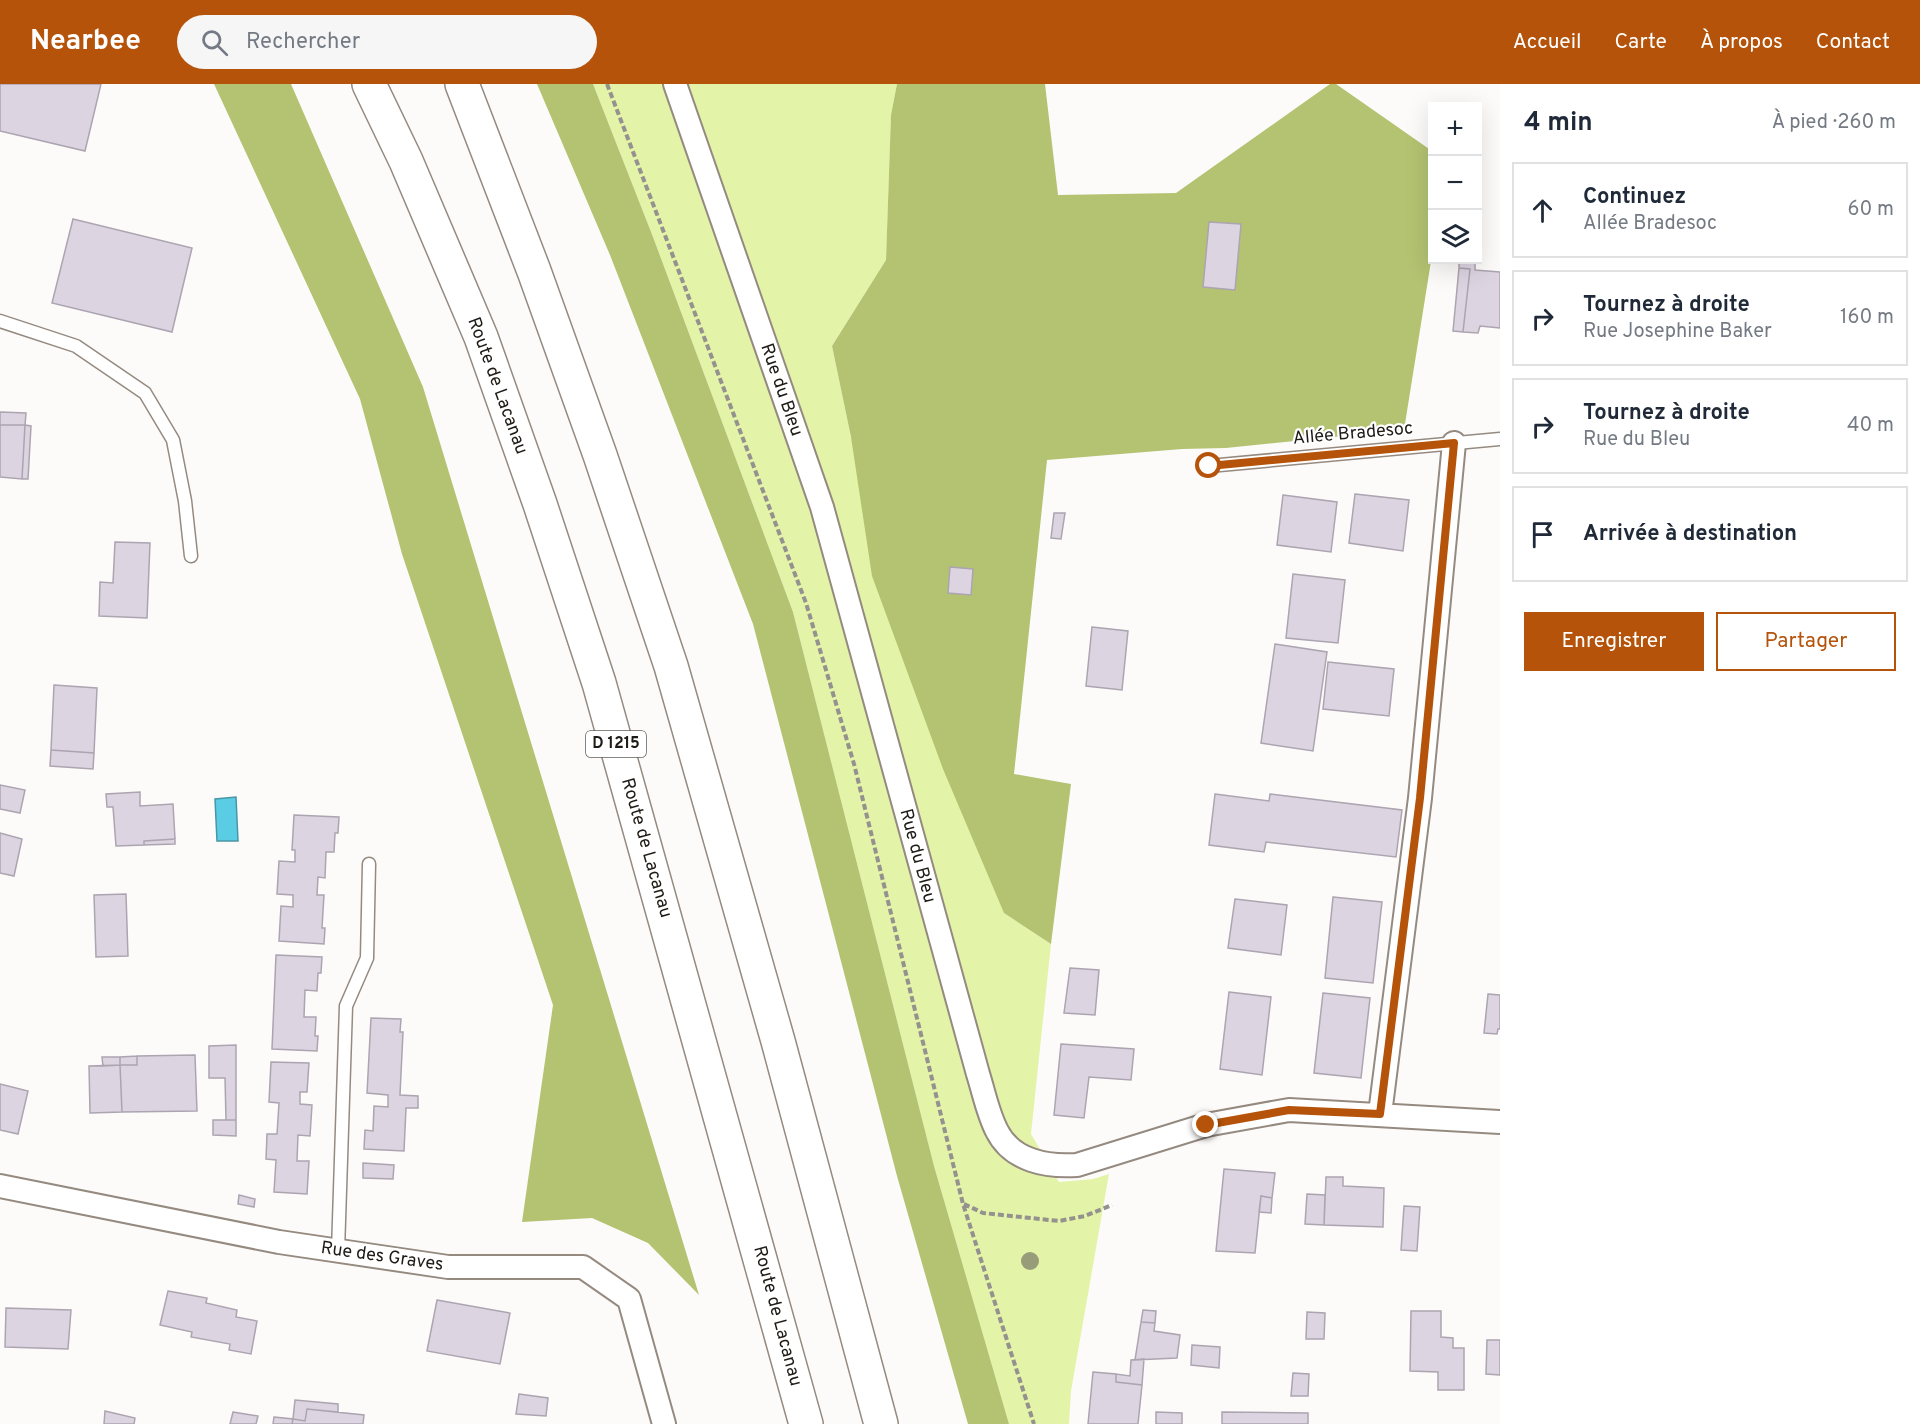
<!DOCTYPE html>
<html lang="fr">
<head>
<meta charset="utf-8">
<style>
	:root { --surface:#fff; --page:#f6f6f7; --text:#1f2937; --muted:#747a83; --line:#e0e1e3; --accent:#b45309 }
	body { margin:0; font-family:Overpass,sans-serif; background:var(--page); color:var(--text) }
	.controls { position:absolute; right:18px; top:18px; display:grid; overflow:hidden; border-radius:0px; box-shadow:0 6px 24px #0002 }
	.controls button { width:54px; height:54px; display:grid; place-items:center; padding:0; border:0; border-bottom:2px solid var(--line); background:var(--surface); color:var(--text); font:30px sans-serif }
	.stop { position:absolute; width:18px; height:18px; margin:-14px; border:4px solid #b45309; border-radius:50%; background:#fff }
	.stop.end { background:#b45309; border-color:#fff; box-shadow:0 2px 6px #0008 }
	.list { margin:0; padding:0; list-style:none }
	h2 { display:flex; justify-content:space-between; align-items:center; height:78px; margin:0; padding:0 24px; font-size:26px }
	h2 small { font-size:20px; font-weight:400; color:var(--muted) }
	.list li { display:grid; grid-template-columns:39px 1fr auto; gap:18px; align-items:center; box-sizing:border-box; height:96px; margin:0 12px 12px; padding:0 12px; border:2px solid var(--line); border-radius:0px }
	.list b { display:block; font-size:22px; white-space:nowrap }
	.list p { margin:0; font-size:20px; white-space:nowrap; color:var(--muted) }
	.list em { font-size:20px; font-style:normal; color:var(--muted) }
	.actions { display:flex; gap:12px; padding:18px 24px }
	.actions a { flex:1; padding:14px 0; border:2px solid var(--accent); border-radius:0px; text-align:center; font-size:21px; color:var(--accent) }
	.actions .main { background:var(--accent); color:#fff }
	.icon { flex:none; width:33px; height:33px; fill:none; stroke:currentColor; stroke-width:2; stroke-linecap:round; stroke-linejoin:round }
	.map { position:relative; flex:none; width:1500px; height:1340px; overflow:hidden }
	header { display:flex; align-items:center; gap:36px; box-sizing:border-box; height:84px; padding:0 30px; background:var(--accent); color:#fff }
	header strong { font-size:28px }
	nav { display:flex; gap:33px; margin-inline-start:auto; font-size:21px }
	.search { width:420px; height:54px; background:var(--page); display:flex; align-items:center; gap:15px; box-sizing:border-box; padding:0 21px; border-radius:33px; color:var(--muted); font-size:22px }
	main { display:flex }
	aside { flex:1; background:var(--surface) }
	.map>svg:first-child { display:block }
	.green { fill:#e3f3a8 }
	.forest { fill:#b3c371 }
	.water { fill:#5acce4; stroke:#4897a6; stroke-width:1.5 }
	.building { fill:#ddd4e1; stroke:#aca4b0; stroke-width:1.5 }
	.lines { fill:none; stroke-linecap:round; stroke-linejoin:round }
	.lane-casing { stroke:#958a80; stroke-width:15 }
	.street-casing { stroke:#958a80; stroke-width:26 }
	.primary-casing { stroke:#958a80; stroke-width:36 }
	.path { stroke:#94918e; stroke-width:4; stroke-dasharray:6 3; stroke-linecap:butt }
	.lane { stroke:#fff; stroke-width:12 }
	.street { stroke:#fff; stroke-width:22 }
	.primary { stroke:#fff; stroke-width:33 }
	.tree { fill:#989c79 }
	.route { stroke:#b45309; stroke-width:8 }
	.labels { text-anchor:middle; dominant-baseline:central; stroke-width:4.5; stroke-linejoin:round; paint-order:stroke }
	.shield { fill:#fff; stroke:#625f5c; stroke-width:1.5 }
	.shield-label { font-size:16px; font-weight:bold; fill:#1e1a16 }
	.street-label { font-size:18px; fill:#1e1a16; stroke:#fff }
</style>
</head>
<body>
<header>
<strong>Nearbee</strong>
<div class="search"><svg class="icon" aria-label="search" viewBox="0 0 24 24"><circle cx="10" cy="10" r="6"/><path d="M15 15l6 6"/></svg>Rechercher</div>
<nav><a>Accueil</a><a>Carte</a><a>À propos</a><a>Contact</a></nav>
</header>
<main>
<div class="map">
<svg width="1500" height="1340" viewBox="0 0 1500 1340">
	<rect width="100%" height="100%" fill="#fdfbf9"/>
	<path class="green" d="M593,0H897L891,31L886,176L832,262L851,353L1004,829L1051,860L1031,1050L1059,1098L1093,1095L1109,1090L1071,1307L1069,1340H1009L934,1082L793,528L653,153Z"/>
	<path class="forest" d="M214,0H291L423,303L699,1211L648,1159L592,1134L522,1138L553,921L402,470L360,315Z
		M537,0H593L653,153L793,528L934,1082L1009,1340H968L897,1092L753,540L610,171Z
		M897,0H1045L1058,111L1176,109L1330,0H1336L1432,67V171L1404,346L1226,364L1182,365L1047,376L1014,690L1071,700L1051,860L1004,829L943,685L872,492L851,353L832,262L886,176L891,31Z"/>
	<path class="water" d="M236,713L238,757H217L215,715Z"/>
	<path class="building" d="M0,0H101L85,67L0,47Z
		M73,135L192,164L172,248L52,219Z
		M1209,138L1241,140L1235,206L1203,203Z
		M1459,176H1475V186L1500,188V244L1480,242L1478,249L1463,248L1470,185L1459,184Z
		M1459,184L1470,185L1463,248L1453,247Z
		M0,328L26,329L25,341H0Z
		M0,341H25L22,395L0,393Z
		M25,341L31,342L28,395H22Z
		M1355,410L1409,416L1403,467L1349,459Z
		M1283,411L1337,418L1331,468L1277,461Z
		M1054,429H1065L1061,455L1051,454Z
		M115,458L150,459L147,534L99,532L100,498L113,499Z
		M950,483L973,485L971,511L948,509Z
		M1293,490L1345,496L1338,559L1286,554Z
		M1092,543L1128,547L1122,606L1086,602Z
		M1275,560L1327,568L1313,667L1261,659Z
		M1328,578L1394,585L1389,632L1323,625Z
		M54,601L97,604L94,669L51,666Z
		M51,666L94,669L93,685L50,682Z
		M0,701L25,706L20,729L0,725Z
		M140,708V722L173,720L175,755L144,757V761L116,762L113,723H107L106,710Z
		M1215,710L1269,717L1270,710L1402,726L1396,773L1266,758L1264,768L1209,761Z
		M294,731L339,733L338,749H335L334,768H326L325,794L318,793L317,811H324L322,844H325L324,860L279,857L281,822L293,823V811L277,810L279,777L295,778V766H292Z
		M0,749L22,755L14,792L0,789Z
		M175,755V760L144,761V757Z
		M126,810L128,872L96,873L94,811Z
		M1333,813L1382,818L1373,899L1325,894Z
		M1235,815L1287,821L1281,871L1228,864Z
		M276,871L322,873L321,889H318L317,907L305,906L304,933H316L315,952H318L317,967L272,965Z
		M1070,884L1099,886L1095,931L1064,929Z
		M1229,908L1271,913L1262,991L1220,985Z
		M1323,909L1370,914L1361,994L1314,989Z
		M1488,910L1500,911V945H1498L1497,950L1484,949Z
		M371,934L401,935L400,948H403L400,1011L418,1012V1024H406L404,1067L364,1065L365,1046L373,1047L374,1022L388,1023V1011L367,1009Z
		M1061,960L1134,965L1131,996L1089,993L1084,1034L1054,1031Z
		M236,961V1036H226L225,994H209V962Z
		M195,971L197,1027L122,1028L120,981H137V972Z
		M137,972V981H120V973Z
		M102,973H120V981L103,982Z
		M271,978L309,979L307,1008H300V1020L312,1021L310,1052L298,1051L297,1077H309L307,1110L274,1108L276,1076L266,1075L267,1050H277L279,1019L269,1018Z
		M120,981L122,1028L90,1029L89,982Z
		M0,1000L28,1007L18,1050L0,1046Z
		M213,1036H236V1052L213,1051Z
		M363,1079L394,1081L393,1095L363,1094Z
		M1224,1085L1275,1089L1272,1114L1261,1112L1255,1169L1216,1167Z
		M1326,1093H1343V1102L1384,1104L1383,1143L1324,1141Z
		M1307,1110L1325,1111L1324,1141L1305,1140Z
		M239,1111L255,1115L254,1123L238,1120Z
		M1261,1112L1272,1114L1271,1129L1259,1128Z
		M1404,1122L1420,1123L1417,1167L1401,1166Z
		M168,1207L207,1214L206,1219L237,1226L236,1233L257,1237L251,1270L229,1266L230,1260L191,1253L192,1248L160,1241Z
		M437,1216L510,1229L500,1280L427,1267Z
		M6,1224L71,1226L68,1265L5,1263Z
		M1143,1226L1156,1227L1155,1239L1141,1238Z
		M1411,1227H1441V1253L1453,1254V1264H1464V1306H1438V1288L1410,1287Z
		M1307,1228L1325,1229L1324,1255H1306Z
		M1141,1238L1155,1239L1154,1247L1180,1251L1177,1274L1135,1276Z
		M1487,1256H1500V1291L1486,1290Z
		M1192,1261L1220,1263L1219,1284L1191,1281Z
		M1144,1275L1142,1301L1116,1298V1290L1130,1292L1131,1276Z
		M1093,1288L1116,1290V1298L1142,1301L1138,1340H1088Z
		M1293,1289L1309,1290L1308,1312H1291Z
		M519,1310L548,1314L546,1332L516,1330Z
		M295,1316L338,1320V1328L307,1325L305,1337L293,1335Z
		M307,1325L364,1331L363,1340H292L293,1335L305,1337Z
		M105,1327L135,1334L134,1340H104Z
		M233,1328L258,1332L256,1340H230Z
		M1156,1328L1182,1329V1340H1156Z
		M1222,1328L1308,1329V1340H1222Z
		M274,1333L293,1335L292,1340H273Z"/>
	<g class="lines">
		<defs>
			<path id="lane" d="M0,237L76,262L145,309L173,356L185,417L191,472
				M1209,382L1500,355
				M338,1167L346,922L367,874L369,780"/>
			<path id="street" d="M675,0L822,423L978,990C984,1009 988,1030 997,1047C1012,1077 1047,1083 1077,1081L1206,1041L1289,1026L1500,1038
				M1380,1030L1420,714L1454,359
				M0,1102L279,1158L448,1183H583L629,1215L664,1340"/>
			<path id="primary" d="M369,0L406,77L481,253L540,420L599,599L806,1340
				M462,0L534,187L600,371L671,582L778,957L881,1340"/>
		</defs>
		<use href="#lane" class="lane-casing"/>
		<use href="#street" class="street-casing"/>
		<use href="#primary" class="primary-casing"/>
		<path class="path" d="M607,0L806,519L854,680L963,1120L1034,1340
			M964,1120L983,1129L1059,1137L1085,1132L1112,1121"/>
		<use href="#lane" class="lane"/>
		<use href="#street" class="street"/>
		<use href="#primary" class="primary"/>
	</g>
	<circle class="tree" cx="1030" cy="1177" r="9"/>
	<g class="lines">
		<path class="route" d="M1206,1041L1289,1026L1380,1030L1420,714L1454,359L1209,382"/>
	</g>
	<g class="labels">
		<rect class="shield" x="586" y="647" width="60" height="26" rx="4.5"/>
		<g class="shield-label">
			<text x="616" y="660">D 1215</text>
		</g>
		<g class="street-label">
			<text transform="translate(497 302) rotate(70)">Route de Lacanau</text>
			<text transform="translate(781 306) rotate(71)">Rue du Bleu</text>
			<text transform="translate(1353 350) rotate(-5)">Allée Bradesoc</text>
			<text transform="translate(646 764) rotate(74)">Route de Lacanau</text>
			<text transform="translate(917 772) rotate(75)">Rue du Bleu</text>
			<text transform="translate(382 1173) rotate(8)">Rue des Graves</text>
			<text transform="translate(777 1232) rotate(75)">Route de Lacanau</text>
		</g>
	</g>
</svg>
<div class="controls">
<button>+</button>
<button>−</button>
<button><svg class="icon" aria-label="layers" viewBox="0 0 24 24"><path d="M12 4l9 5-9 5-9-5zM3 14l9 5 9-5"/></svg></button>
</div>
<div class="stop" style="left:1209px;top:382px"></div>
<div class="stop end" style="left:1206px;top:1041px"></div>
</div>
<aside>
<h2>4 min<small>À pied · 260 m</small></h2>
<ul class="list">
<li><svg class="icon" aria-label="ahead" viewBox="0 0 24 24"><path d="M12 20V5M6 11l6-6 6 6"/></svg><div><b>Continuez</b><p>Allée Bradesoc</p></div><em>60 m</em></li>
<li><svg class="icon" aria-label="right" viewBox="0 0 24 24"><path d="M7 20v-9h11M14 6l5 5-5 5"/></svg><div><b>Tournez à droite</b><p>Rue Josephine Baker</p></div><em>160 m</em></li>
<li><svg class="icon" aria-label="right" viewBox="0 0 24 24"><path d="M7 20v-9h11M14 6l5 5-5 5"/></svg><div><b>Tournez à droite</b><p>Rue du Bleu</p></div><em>40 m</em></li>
<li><svg class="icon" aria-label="arrive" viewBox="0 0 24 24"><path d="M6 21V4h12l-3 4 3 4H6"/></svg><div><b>Arrivée à destination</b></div></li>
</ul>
<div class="actions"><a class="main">Enregistrer</a><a>Partager</a></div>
</aside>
</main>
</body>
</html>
